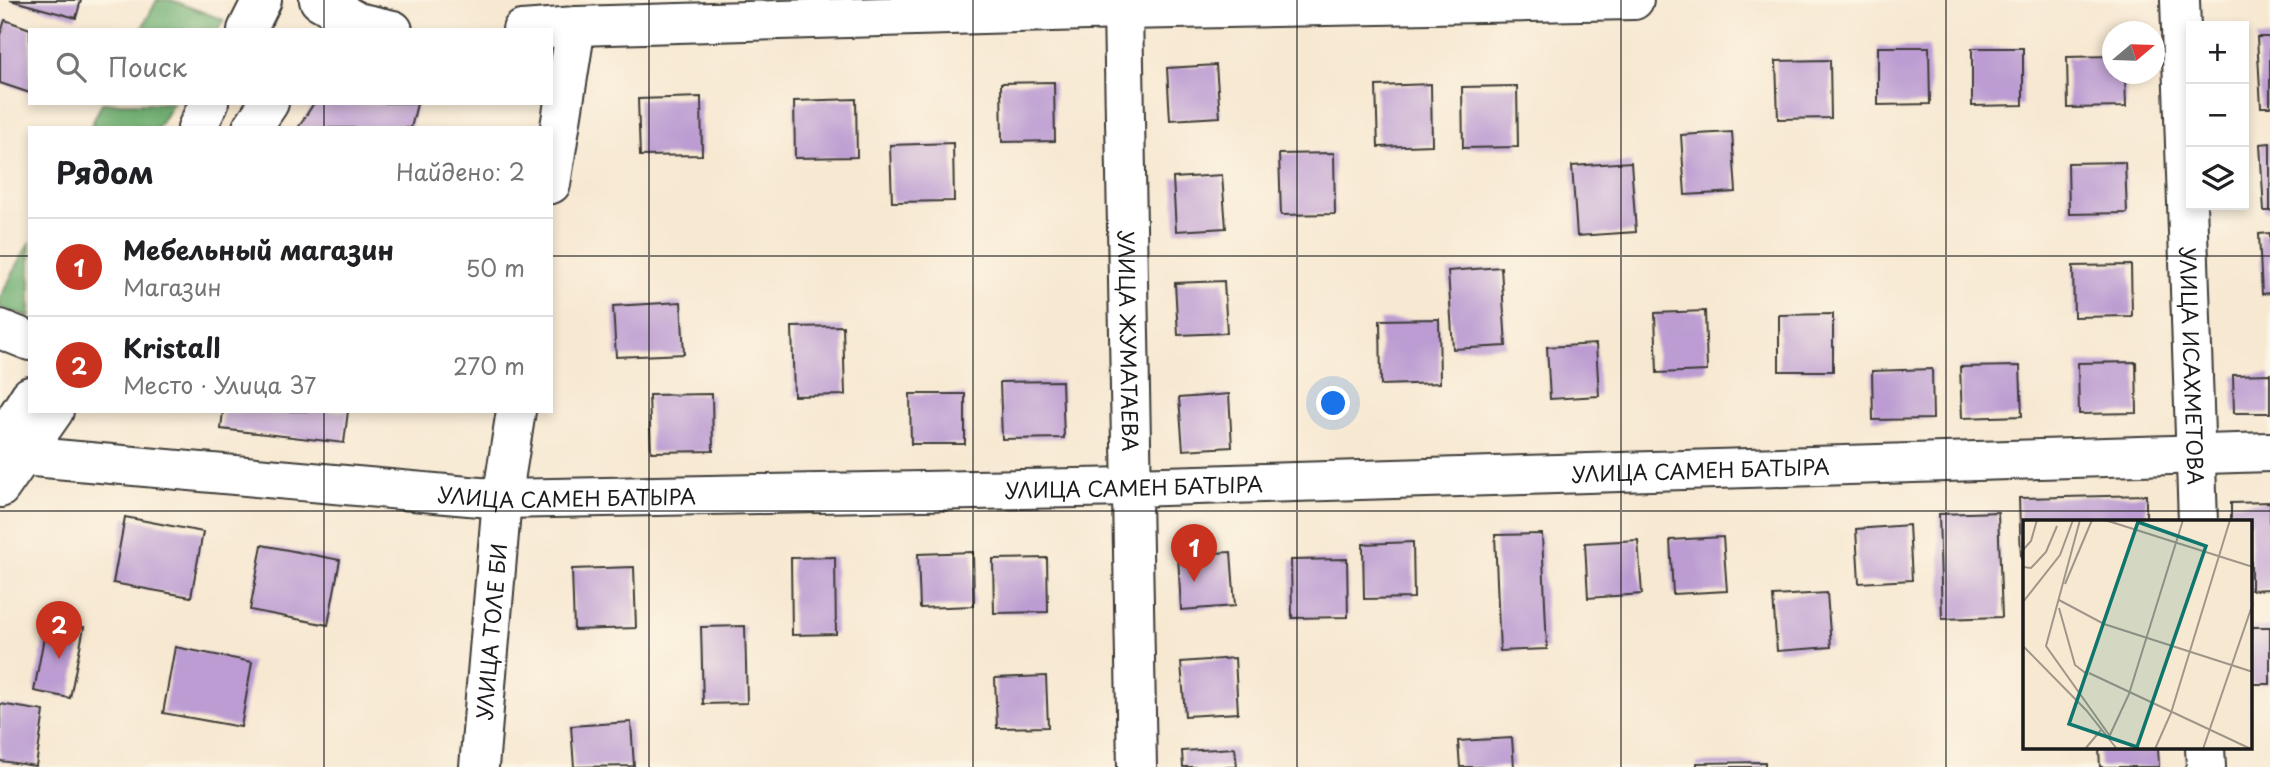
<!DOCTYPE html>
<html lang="ru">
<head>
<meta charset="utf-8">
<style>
	:root { --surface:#fff; --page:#f2f2f2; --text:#202124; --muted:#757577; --line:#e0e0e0; --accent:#c8321e }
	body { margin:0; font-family:"Playpen Sans",sans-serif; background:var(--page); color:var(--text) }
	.controls { position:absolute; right:21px; top:21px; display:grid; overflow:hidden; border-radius:0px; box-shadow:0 4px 10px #0003 }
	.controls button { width:63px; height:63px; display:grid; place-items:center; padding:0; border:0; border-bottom:2px solid var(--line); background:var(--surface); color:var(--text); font:35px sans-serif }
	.compass { position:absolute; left:2102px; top:21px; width:63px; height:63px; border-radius:50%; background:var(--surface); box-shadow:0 4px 10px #0003; rotate:71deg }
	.you { position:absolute; left:1334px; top:404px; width:24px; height:24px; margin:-18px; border:5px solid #fff; border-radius:50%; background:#1a73e8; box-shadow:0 0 0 10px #1a73e833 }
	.badge { display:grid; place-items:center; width:46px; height:46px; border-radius:50%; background:var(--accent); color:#fff; font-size:23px; font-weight:700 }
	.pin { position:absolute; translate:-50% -58px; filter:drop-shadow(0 2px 4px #0008) }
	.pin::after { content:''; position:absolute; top:37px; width:24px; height:21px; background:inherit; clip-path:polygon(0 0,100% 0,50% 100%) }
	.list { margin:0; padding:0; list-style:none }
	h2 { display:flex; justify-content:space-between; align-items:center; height:91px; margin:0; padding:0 28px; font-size:30px }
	h2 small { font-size:23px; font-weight:400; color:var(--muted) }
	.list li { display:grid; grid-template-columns:46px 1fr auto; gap:21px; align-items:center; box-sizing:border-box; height:98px; padding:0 28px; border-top:2px solid var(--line) }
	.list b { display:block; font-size:26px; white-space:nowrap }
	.list p { margin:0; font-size:23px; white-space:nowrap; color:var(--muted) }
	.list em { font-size:23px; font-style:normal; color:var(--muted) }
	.icon { flex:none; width:38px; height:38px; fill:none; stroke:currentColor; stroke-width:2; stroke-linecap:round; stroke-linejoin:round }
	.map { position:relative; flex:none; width:2270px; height:767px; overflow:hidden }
	.search { position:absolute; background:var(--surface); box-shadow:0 4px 10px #0003; left:28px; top:28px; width:525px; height:77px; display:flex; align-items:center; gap:18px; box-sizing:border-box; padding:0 24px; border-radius:0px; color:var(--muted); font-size:26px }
	.panel { position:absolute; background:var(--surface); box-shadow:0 4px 10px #0003; left:28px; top:126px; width:525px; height:287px; border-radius:0px }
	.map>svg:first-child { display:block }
	.forest { fill:#6dad70; stroke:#446446; stroke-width:2 }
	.building { fill:#bc9cd2 }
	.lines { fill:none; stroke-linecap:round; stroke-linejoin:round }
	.minor-casing { stroke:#3d3b37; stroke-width:42 }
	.major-casing { stroke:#3d3b37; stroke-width:42 }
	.minor { stroke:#fff; stroke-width:38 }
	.major { stroke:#fff; stroke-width:38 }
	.grid { fill:none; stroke:#1c1c1c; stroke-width:2; stroke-opacity:0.55 }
	.labels { text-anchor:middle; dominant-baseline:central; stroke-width:5; stroke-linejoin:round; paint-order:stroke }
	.street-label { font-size:21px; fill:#1c1c1c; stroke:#fcf5e5 }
	.inset-road { fill:none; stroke:#9f9689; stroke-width:2 }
	.view { fill:#0f766e; fill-opacity:0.15; stroke:#0f766e; stroke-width:3.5 }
	.inset-edge { fill:none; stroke:#1c1c1c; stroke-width:3.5 }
</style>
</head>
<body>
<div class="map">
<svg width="2270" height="767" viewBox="0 0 2270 767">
	<rect width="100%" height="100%" fill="#fcf5e5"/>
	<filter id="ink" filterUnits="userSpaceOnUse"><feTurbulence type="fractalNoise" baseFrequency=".0143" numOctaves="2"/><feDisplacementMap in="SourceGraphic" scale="14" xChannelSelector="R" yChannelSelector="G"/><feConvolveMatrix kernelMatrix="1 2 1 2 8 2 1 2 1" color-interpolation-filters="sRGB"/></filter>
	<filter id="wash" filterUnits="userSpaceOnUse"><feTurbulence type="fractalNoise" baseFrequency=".00686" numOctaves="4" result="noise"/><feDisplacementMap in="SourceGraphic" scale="28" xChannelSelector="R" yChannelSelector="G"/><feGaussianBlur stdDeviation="1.57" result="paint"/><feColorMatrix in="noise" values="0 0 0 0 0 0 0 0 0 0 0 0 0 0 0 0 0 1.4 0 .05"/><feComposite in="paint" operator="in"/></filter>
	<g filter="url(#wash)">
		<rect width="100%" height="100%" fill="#f7e8d1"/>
		<path class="forest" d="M157,0H171L224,20L218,30H141Z
			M102,103H173L158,128H90Z
			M30,241V317L0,308V298Z"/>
		<g id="blocks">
			<path class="building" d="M10,0H81L76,18Z
				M5,20L30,29V93L0,83V35Z
				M2257,37H2270V107H2261Z
				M1878,47H1929L1930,104L1878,105Z
				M1972,48H2023V105L1972,106Z
				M2112,56V74H2125L2126,107L2068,108L2067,57Z
				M1830,60L1831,118L1778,119L1776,61Z
				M1216,65L1220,117L1170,120L1167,68Z
				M1054,82L1055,141L1002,142L1001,83Z
				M1431,84L1432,145L1378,147L1376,86Z
				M1517,86L1518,147L1463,148L1462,87Z
				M701,97L702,155L640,156L638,99Z
				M856,99L857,157L795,158L794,101Z
				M314,103H413L417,104L411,128H298Z
				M1732,132L1736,192L1685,195L1681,135Z
				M953,143L954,201L892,202L890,145Z
				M2270,143V211H2264L2260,144Z
				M1334,153L1335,214L1281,215L1279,154Z
				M1631,162L1636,232L1577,236L1572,166Z
				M2125,162L2127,213L2069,214L2068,163Z
				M1222,175L1226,228L1176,231L1173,178Z
				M2270,233V293L2262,294L2259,234Z
				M2131,265L2132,316L2074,317L2073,266Z
				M1501,267L1506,346L1453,349L1448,271Z
				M1224,281L1227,333L1178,335L1175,283Z
				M681,302L684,354L616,357L613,306Z
				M1705,311L1707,371L1657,373L1655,313Z
				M1833,314V371H1779V315Z
				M1439,319L1440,383L1381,385L1380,320Z
				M843,326L845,395L794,396L792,327Z
				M1596,344L1599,396L1550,399L1547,347Z
				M2136,362L2137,413L2079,414L2078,363Z
				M2020,366L2022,416L1962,418L1960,367Z
				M1932,369L1933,419L1873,420L1872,371Z
				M2270,374V413H2234L2233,375Z
				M1062,381L1064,438L1002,439L1000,382Z
				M712,394L713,451L651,452L649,395Z
				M910,394H965V444H911Z
				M1229,394L1232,447L1183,450L1179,398Z
				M223,411H348L344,443L221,429Z
				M2146,495V522H2025V557H2021L2019,498Z
				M2270,502V589L2251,590V522H2231V503Z
				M1998,512L2002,617L1942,619L1939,514Z
				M125,517L203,532L191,597L113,583Z
				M1909,525L1912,580L1859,583L1856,529Z
				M1542,534L1547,649L1500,651L1495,535Z
				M1723,537L1727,591L1673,594L1670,540Z
				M1638,540L1642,594L1588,598L1585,543Z
				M1413,542L1414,598L1364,599L1363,544Z
				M262,545L340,560L328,625L250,610Z
				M973,552L974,606L920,608L918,554Z
				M1231,552L1235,606L1181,610L1178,555Z
				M835,557L836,634L792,635L791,558Z
				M1047,558L1048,612L994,613L993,559Z
				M1347,559L1348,617L1292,618L1291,560Z
				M634,567L636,628L574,630L572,569Z
				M1827,593L1831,647L1777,651L1773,596Z
				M47,621L84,627L70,698L34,691Z
				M745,626L747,703L703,704L701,627Z
				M2251,627H2270V684H2251Z
				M175,647L252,662L241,727L163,713Z
				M1235,658L1238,713L1185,716L1181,662Z
				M1046,676L1048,727L997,728L995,678Z
				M0,704L44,711L36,766L0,761Z
				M631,722L634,766L574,767L571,726Z
				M1512,738L1514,767H1460L1458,741Z
				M1235,748L1237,767H1183L1182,751Z
				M2099,748H2158L2159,767H2100Z
				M1765,762V767H1697V763Z"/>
		</g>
	</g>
	<g filter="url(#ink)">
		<use href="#blocks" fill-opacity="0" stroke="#3d3b37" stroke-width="2"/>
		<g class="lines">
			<defs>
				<g id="minor">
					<path d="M319,0L357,22L393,30"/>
					<path id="s1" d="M1124,0L1123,10L1137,767"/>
					<path id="s2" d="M2180,0L2198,522"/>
					<path d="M522,30L576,26L1123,10L1634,0"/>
					<path d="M252,128L269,103"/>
					<path d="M551,184L576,26"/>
					<path d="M0,329L30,341"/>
					<path id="s3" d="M0,454L502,499L1132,487L2270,452"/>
					<path d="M0,488L54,411"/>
					<path d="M2205,748L2206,767"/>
					<path id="s4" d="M479,767L502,499L516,411"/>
				</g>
				<path id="major" d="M247,30L262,0
					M197,128L209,103
					M0,444L30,396"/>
			</defs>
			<use href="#minor" class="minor-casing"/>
			<use href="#major" class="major-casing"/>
			<use href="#minor" class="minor"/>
			<use href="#major" class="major"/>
		</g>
	</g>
	<path class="grid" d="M324,0V30M649,0V767M973,0V767M1297,0V767M1621,0V767M1946,0V767M324,103V128M0,256H30M551,256H2270M324,411V767M0,511H2270"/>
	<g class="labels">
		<g class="street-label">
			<text stroke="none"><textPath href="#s1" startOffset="341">УЛИЦА ЖУМАТАЕВА</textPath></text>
			<text stroke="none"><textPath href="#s2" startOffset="366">УЛИЦА ИСАХМЕТОВА</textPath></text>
			<text stroke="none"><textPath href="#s3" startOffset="1703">УЛИЦА САМЕН БАТЫРА</textPath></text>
			<text stroke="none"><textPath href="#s3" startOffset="1136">УЛИЦА САМЕН БАТЫРА</textPath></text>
			<text stroke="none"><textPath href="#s3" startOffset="569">УЛИЦА САМЕН БАТЫРА</textPath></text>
			<text stroke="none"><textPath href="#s4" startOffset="136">УЛИЦА ТОЛЕ БИ</textPath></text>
		</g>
	</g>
	<g transform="translate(2023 520)">
		<rect width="229" height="229" fill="#f7e8d1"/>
		<path class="inset-road" d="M57,0L23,126L89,219M82,0L230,47M0,30L8,21L14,0M0,47L8,48L23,32L34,6M42,64L69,0M36,80L81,104L230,152M0,82L37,35L50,0M36,88L52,145L65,155M0,126L63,190L94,229M66,153L228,229M56,175L115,0M86,217L106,174L160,0M62,229L78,210M132,229L148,193L207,0M180,229L230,83"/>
		<path class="view" d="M115,2L183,26L114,227L46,204Z"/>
		<rect width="229" height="229" class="inset-edge"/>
	</g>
</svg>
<div class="controls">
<button>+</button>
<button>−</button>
<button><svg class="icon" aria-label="layers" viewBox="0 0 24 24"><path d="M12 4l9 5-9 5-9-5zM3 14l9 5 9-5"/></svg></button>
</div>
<svg class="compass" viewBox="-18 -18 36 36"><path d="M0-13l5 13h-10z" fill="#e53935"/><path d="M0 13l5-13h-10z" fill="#757577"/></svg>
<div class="you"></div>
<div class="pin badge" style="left:1194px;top:582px">1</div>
<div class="pin badge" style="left:59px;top:659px">2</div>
<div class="search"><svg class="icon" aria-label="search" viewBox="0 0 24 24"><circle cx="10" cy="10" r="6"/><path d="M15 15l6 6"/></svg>Поиск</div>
<section class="panel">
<h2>Рядом<small>Найдено: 2</small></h2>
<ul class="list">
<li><span class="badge">1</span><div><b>Мебельный магазин</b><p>Магазин</p></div><em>50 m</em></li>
<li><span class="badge">2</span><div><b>Kristall</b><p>Место · Улица 37</p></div><em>270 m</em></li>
</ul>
</section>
</div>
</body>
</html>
